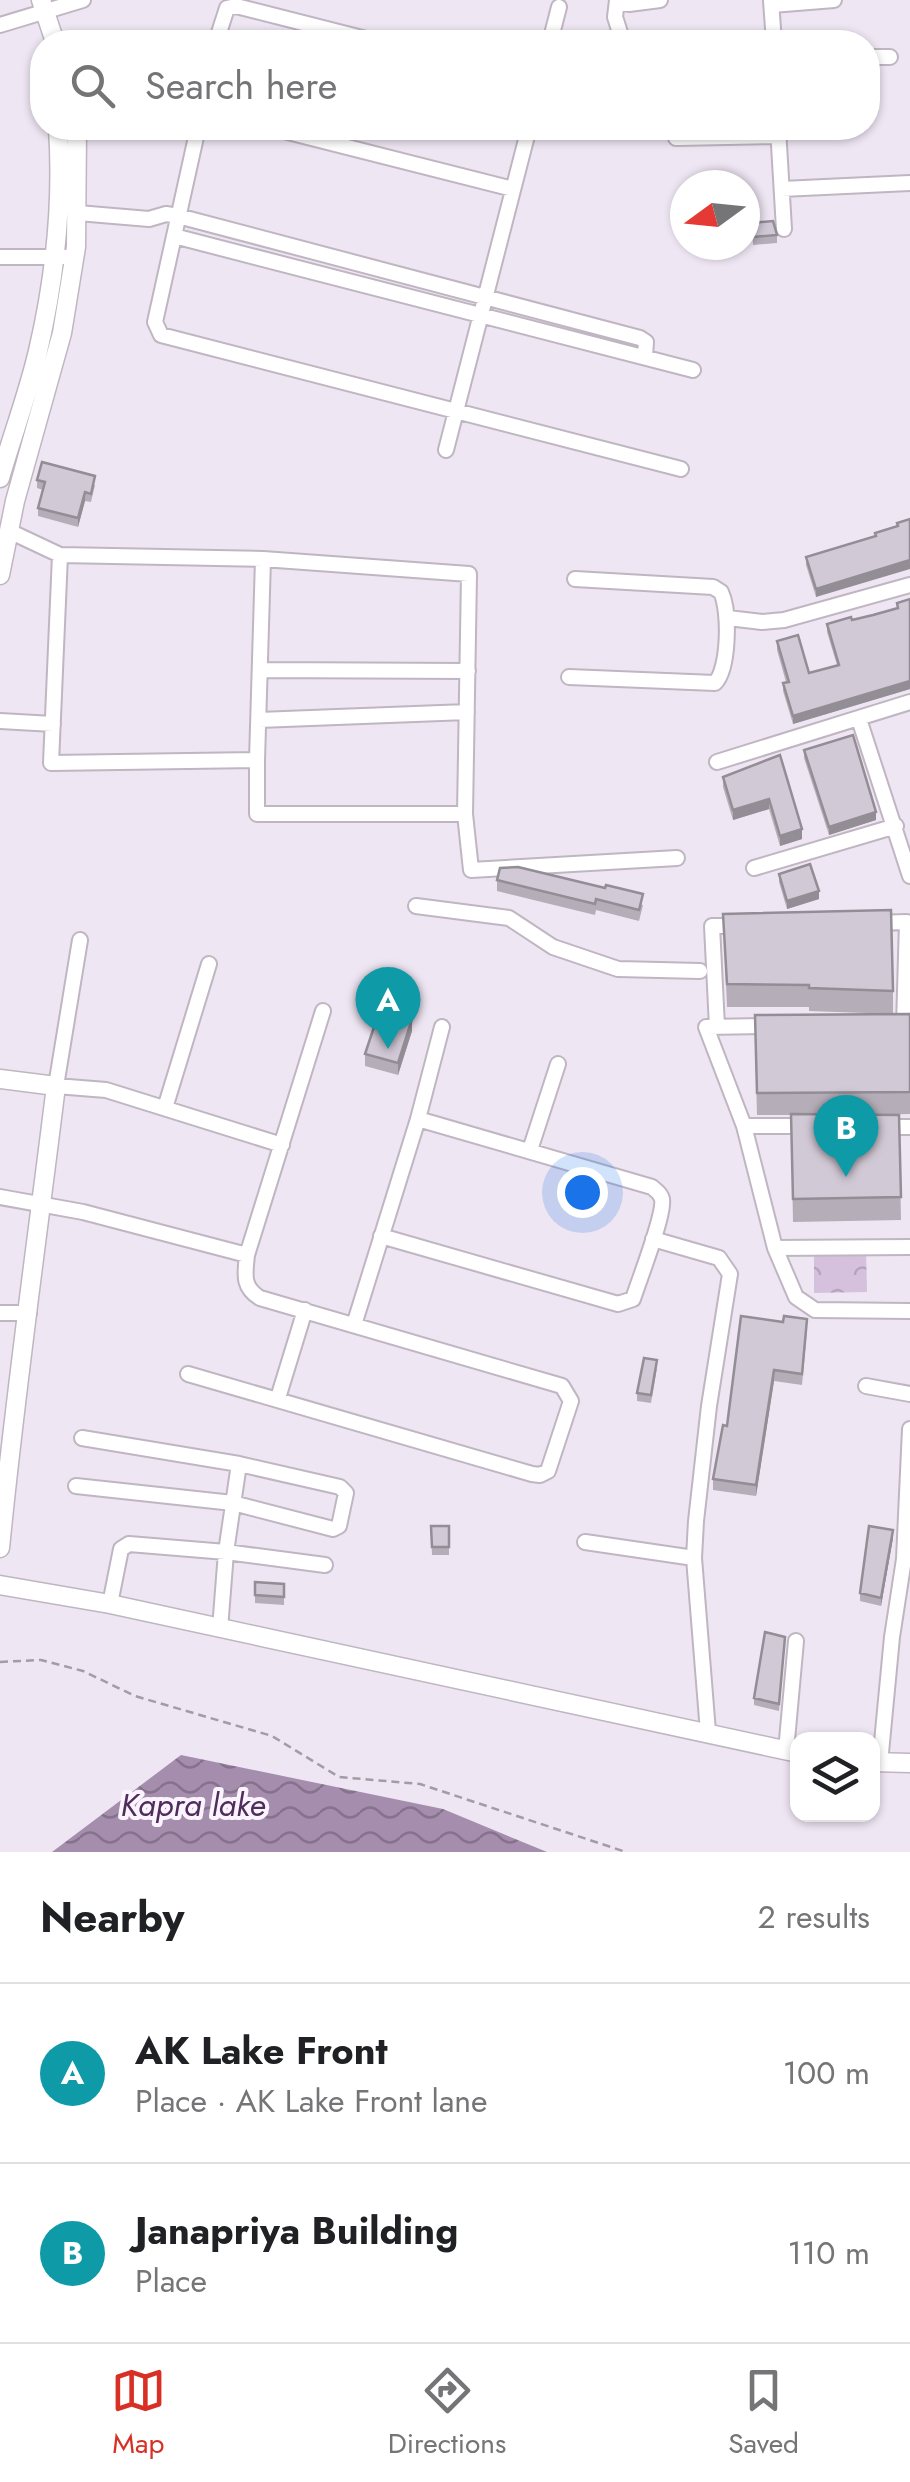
<!DOCTYPE html>
<html lang="en">
<head>
<meta charset="utf-8">
<style>
	:root { --surface:#fff; --page:#f2f2f2; --text:#202124; --muted:#757577; --line:#e0e0e0; --accent:#d93025 }
	body { margin:0; font-family:Jost,sans-serif; background:var(--page); color:var(--text) }
	.controls { position:absolute; right:30px; bottom:30px; display:grid; overflow:hidden; border-radius:20px; box-shadow:0 2px 8px #0004 }
	.controls button { width:90px; height:90px; display:grid; place-items:center; padding:0; border:0; border-bottom:2px solid var(--line); background:var(--surface); color:var(--text); font:50px sans-serif }
	.compass { position:absolute; left:670px; top:170px; width:90px; height:90px; border-radius:50%; background:var(--surface); box-shadow:0 2px 8px #0004; rotate:255deg }
	.you { position:absolute; left:582px; top:1192px; width:35px; height:35px; margin:-25px; border:8px solid #fff; border-radius:50%; background:#1a73e8; box-shadow:0 0 0 15px #1a73e833 }
	.badge { display:grid; place-items:center; width:65px; height:65px; border-radius:50%; background:var(--accent); color:#fff; font-size:32px; font-weight:700 }
	.pin { position:absolute; translate:-50% -82px; filter:drop-shadow(0 2px 5px #0008) }
	.pin::after { content:''; position:absolute; top:52px; width:35px; height:30px; background:inherit; clip-path:polygon(0 0,100% 0,50% 100%) }
	.list { margin:0; padding:0; list-style:none }
	h2 { display:flex; justify-content:space-between; align-items:center; height:130px; margin:0; padding:0 40px; font-size:42px }
	h2 small { font-size:32px; font-weight:400; color:var(--muted) }
	.list li { display:grid; grid-template-columns:65px 1fr auto; gap:30px; align-items:center; box-sizing:border-box; height:180px; padding:0 40px; border-top:2px solid var(--line) }
	.list b { display:block; font-size:38px; white-space:nowrap }
	.list p { margin:0; font-size:32px; white-space:nowrap; color:var(--muted) }
	.list em { font-size:32px; font-style:normal; color:var(--muted) }
	.icon { flex:none; width:55px; height:55px; fill:none; stroke:currentColor; stroke-width:2; stroke-linecap:round; stroke-linejoin:round }
	.map { position:relative; flex:none; width:910px; height:1852px; overflow:hidden }
	.search { position:absolute; background:var(--surface); box-shadow:0 2px 8px #0004; left:30px; right:30px; top:30px; height:110px; display:flex; align-items:center; gap:25px; box-sizing:border-box; padding:0 35px; border-radius:40px; color:var(--muted); font-size:38px }
	.sheet { height:490px; background:var(--surface) }
	nav { display:flex; justify-content:space-around; align-items:center; box-sizing:border-box; height:140px; border-top:2px solid var(--line); background:var(--surface); font-size:28px; color:var(--muted) }
	nav a { display:grid; justify-items:center; gap:5px }
	nav .on { color:var(--accent) }
	.map>svg:first-child { display:block }
	.park { fill:url(#park-crowns) }
	.water { fill:url(#water-waves) }
	.lines { fill:none; stroke-linecap:round; stroke-linejoin:round }
	.minor-casing { stroke:#bfb6c2; stroke-width:18 }
	.tertiary-casing { stroke:#bfb6c2; stroke-width:21 }
	.path { stroke:#a39ca6; stroke-width:2.5; stroke-dasharray:8 5; stroke-linecap:butt }
	.minor { stroke:#fff; stroke-width:14 }
	.tertiary { stroke:#fff; stroke-width:18 }
	.wall { fill:#b5adb8 }
	.shaded-wall { fill:#938d96 }
	.building { fill:#d2c9d6; stroke:#938d96; stroke-width:2.5 }
	.labels { text-anchor:middle; dominant-baseline:central; stroke-width:8; stroke-linejoin:round; paint-order:stroke }
	.water-label { font-size:32px; font-style:italic; fill:#4f2d5a; stroke:#fbf4fe }
</style>
</head>
<body>
<div class="map">
<svg width="910" height="1852" viewBox="0 0 910 1852">
	<defs>
		<pattern id="park-crowns" width="20" height="18" patternUnits="userSpaceOnUse" patternTransform="scale(2.5)"><rect width="20" height="18" fill="#d5c0dd"/><path d="M2 6a3 3 0 1 1 6 0M12 15a3 3 0 1 1 6 0" fill="none" stroke="#b6a4bd"/></pattern>
		<pattern id="water-waves" width="16" height="10" patternUnits="userSpaceOnUse" patternTransform="scale(2.5)"><rect width="16" height="10" fill="#a58dae"/><path d="M0 5q4-4 8 0t8 0" fill="none" stroke="#86728d"/></pattern>
	</defs>
	<rect width="100%" height="100%" fill="#efe6f3"/>
	<path class="park" d="M814,1248H866L867,1292L814,1293Z"/>
	<path class="water" d="M181,1755L443,1809L547,1852H52Z"/>
	<g class="lines">
		<defs>
			<path id="minor" d="M617,0L615,17L623,42
				M771,1L774,42
				M618,2L629,4L660,0
				M772,5L834,0
				M0,25L83,0
				M216,42L227,8L236,6L378,42
				M550,42L559,7
				M868,57H890
				M198,128L155,322L161,335L681,469
				M272,128L513,189
				M778,128L784,229
				M676,138L778,136
				M782,189L910,183
				M78,213L149,219L166,214L178,216L640,338L646,342L645,357
				M174,236L693,370
				M0,257H75
				M446,450L529,128
				M9,531L60,555L263,559L469,574L465,814L471,870L677,858
				M60,555L51,763L257,760L263,559
				M728,618L762,622L784,620L910,585
				M260,670L468,671
				M569,677L715,683C729,669 730,611 721,592L713,587L575,579
				M859,719L910,876
				M259,720L467,712
				M0,721L53,724
				M257,760V814H465
				M717,762L910,702
				M754,868L896,826
				M416,906L509,918L553,947L618,969L700,971
				M872,923L907,922L904,1026
				M80,940L56,1086L106,1090L282,1145
				M770,1026L706,1027L744,1126L775,1248L796,1297L815,1310L910,1311
				M717,1027L712,926H741
				M165,1108L209,964
				M744,1126H808
				M884,1127H910
				M530,1150L558,1064
				M0,1197L83,1212L247,1255
				M381,1236L618,1304L633,1299C639,1280 665,1214 662,1199C660,1192 657,1192 652,1187L418,1119
				M653,1239L719,1258L730,1274L709,1406L696,1521L694,1558L708,1732
				M775,1248L910,1247
				M0,1313H29
				M354,1325L418,1119L442,1027
				M188,1374L532,1474L540,1475L548,1471L571,1401L562,1386L260,1298C242,1287 245,1274 247,1255L323,1011
				M866,1386L910,1394
				M278,1398L305,1310
				M76,1486L233,1503L333,1529L339,1526L346,1493L340,1487L239,1464L82,1438
				M585,1542L694,1558
				M110,1604L121,1549L129,1544L226,1552L325,1565
				M220,1629L226,1552L239,1464
				M786,1751L796,1641
				M880,1763L892,1637L904,1559L910,1429"/>
			<path id="tertiary" d="M41,0L55,42
				M0,478C12,436 28,394 38,351C55,278 63,203 58,128
				M0,575L15,501L62,333L76,247L77,128
				M0,1079L56,1086C37,1240 15,1394 0,1548
				M0,1585L110,1604L798,1753
				M872,1762L910,1763"/>
		</defs>
		<use href="#minor" class="minor-casing"/>
		<use href="#tertiary" class="tertiary-casing"/>
		<path class="path" d="M0,1662L41,1660L83,1671L135,1696L272,1736L339,1777L420,1784L626,1852"/>
		<use href="#minor" class="minor"/>
		<use href="#tertiary" class="tertiary"/>
	</g>
	<path class="wall" d="M639,128H669V131L666,136H639Z
		M752,223L777,235V243L753,245Z
		M37,480L95,485L91,502L85,501L78,527L38,516V508L43,490L37,488Z
		M910,519L816,597L806,565V557L875,536L897,526V523Z
		M910,599V689L793,724L783,691V683L786,682L777,650V641L809,673L837,665L827,632V624L873,615L897,608V603Z
		M804,750L876,820L829,835L804,758Z
		M780,755L802,839L780,846L769,809L733,820L723,787V777Z
		M779,874L819,899L787,909L779,882Z
		M497,880L643,905L639,921L596,910L595,915L497,891Z
		M723,914L893,991V1014L809,1011V1007H727Z
		M910,1014V1114L865,1115H899L901,1220L793,1222L791,1115H757L755,1037Z
		M412,1031L398,1075L365,1066V1054Z
		M807,1330L802,1385L774,1381L756,1496L713,1490V1479L727,1426Z
		M657,1368L651,1403L637,1401V1393Z
		M431,1526H449V1555H432Z
		M893,1538L881,1606L860,1601V1593Z
		M255,1582L284,1584V1605L255,1603Z
		M785,1644L779,1711L754,1705V1698Z"/>
	<path class="shaded-wall" d="M85,492V501L78,527V518Z
		M910,560V569L816,597V589Z
		M910,681V689L793,724V716Z
		M769,799V809L733,820V810Z
		M876,812V820L829,835V827Z
		M802,829V839L780,846V836Z
		M819,891V899L787,909V901Z
		M412,1019V1031L398,1075V1063Z
		M774,1370V1381L756,1496V1485Z
		M893,1530V1538L881,1606V1598Z"/>
	<path class="building" d="M773,221L777,235L753,237L752,223Z
		M42,462L95,476L91,494L85,492L78,518L38,508L45,482L37,480Z
		M910,519V560L816,589L806,557L876,536L875,533L898,526L897,523Z
		M910,599V681L793,716L783,683L789,682L777,641L798,635L809,673L839,665L827,624L851,617L852,620L873,615L898,608L897,603Z
		M853,735L876,812L829,827L804,750Z
		M780,755L802,829L780,836L769,799L733,810L723,777Z
		M810,864L819,891L787,901L779,874Z
		M518,867L605,888L606,885L643,894L639,910L596,899L595,904L497,880L500,868Z
		M891,910L893,991L809,988V985L727,984L723,914Z
		M380,1009L412,1019L398,1063L365,1054Z
		M910,1014V1092L757,1093L755,1015Z
		M791,1114L899,1115L901,1197L793,1199Z
		M741,1316L783,1322L784,1316L807,1319L802,1374L774,1370L756,1485L713,1479L723,1425L727,1426Z
		M644,1358L657,1360L651,1395L637,1393Z
		M431,1526H449V1547H432Z
		M869,1526L893,1530L881,1598L860,1593Z
		M255,1582L284,1584V1597L255,1595Z
		M765,1632L785,1637L779,1704L754,1698Z"/>
	<g class="labels">
		<g class="water-label">
			<text x="193" y="1805">Kapra lake</text>
		</g>
	</g>
</svg>
<div class="controls">
<button><svg class="icon" aria-label="layers" viewBox="0 0 24 24"><path d="M12 4l9 5-9 5-9-5zM3 14l9 5 9-5"/></svg></button>
</div>
<svg class="compass" viewBox="-18 -18 36 36"><path d="M0-13l5 13h-10z" fill="#e53935"/><path d="M0 13l5-13h-10z" fill="#757577"/></svg>
<div class="you"></div>
<div class="pin badge" style="left:388px;top:1049px;background:#0f9aa8">A</div>
<div class="pin badge" style="left:846px;top:1177px;background:#0f9aa8">B</div>
<div class="search"><svg class="icon" aria-label="search" viewBox="0 0 24 24"><circle cx="10" cy="10" r="6"/><path d="M15 15l6 6"/></svg>Search here</div>
</div>
<section class="sheet">
<h2>Nearby<small>2 results</small></h2>
<ul class="list">
<li><span class="badge" style="background:#0f9aa8">A</span><div><b>AK Lake Front</b><p>Place · AK Lake Front lane</p></div><em>100 m</em></li>
<li><span class="badge" style="background:#0f9aa8">B</span><div><b>Janapriya Building</b><p>Place</p></div><em>110 m</em></li>
</ul>
</section>
<nav>
<a class="on"><svg class="icon" aria-label="map" viewBox="0 0 24 24"><path d="M3 6l6-2 6 2 6-2v14l-6 2-6-2-6 2zM9 4v14M15 6v14"/></svg>Map</a>
<a><svg class="icon" aria-label="directions" viewBox="0 0 24 24"><path d="M12 3l9 9-9 9-9-9zM9 14v-3h6M13 9l2 2-2 2"/></svg>Directions</a>
<a><svg class="icon" aria-label="saved" viewBox="0 0 24 24"><path d="M7 4h10v16l-5-4-5 4z"/></svg>Saved</a>
</nav>
</body>
</html>
